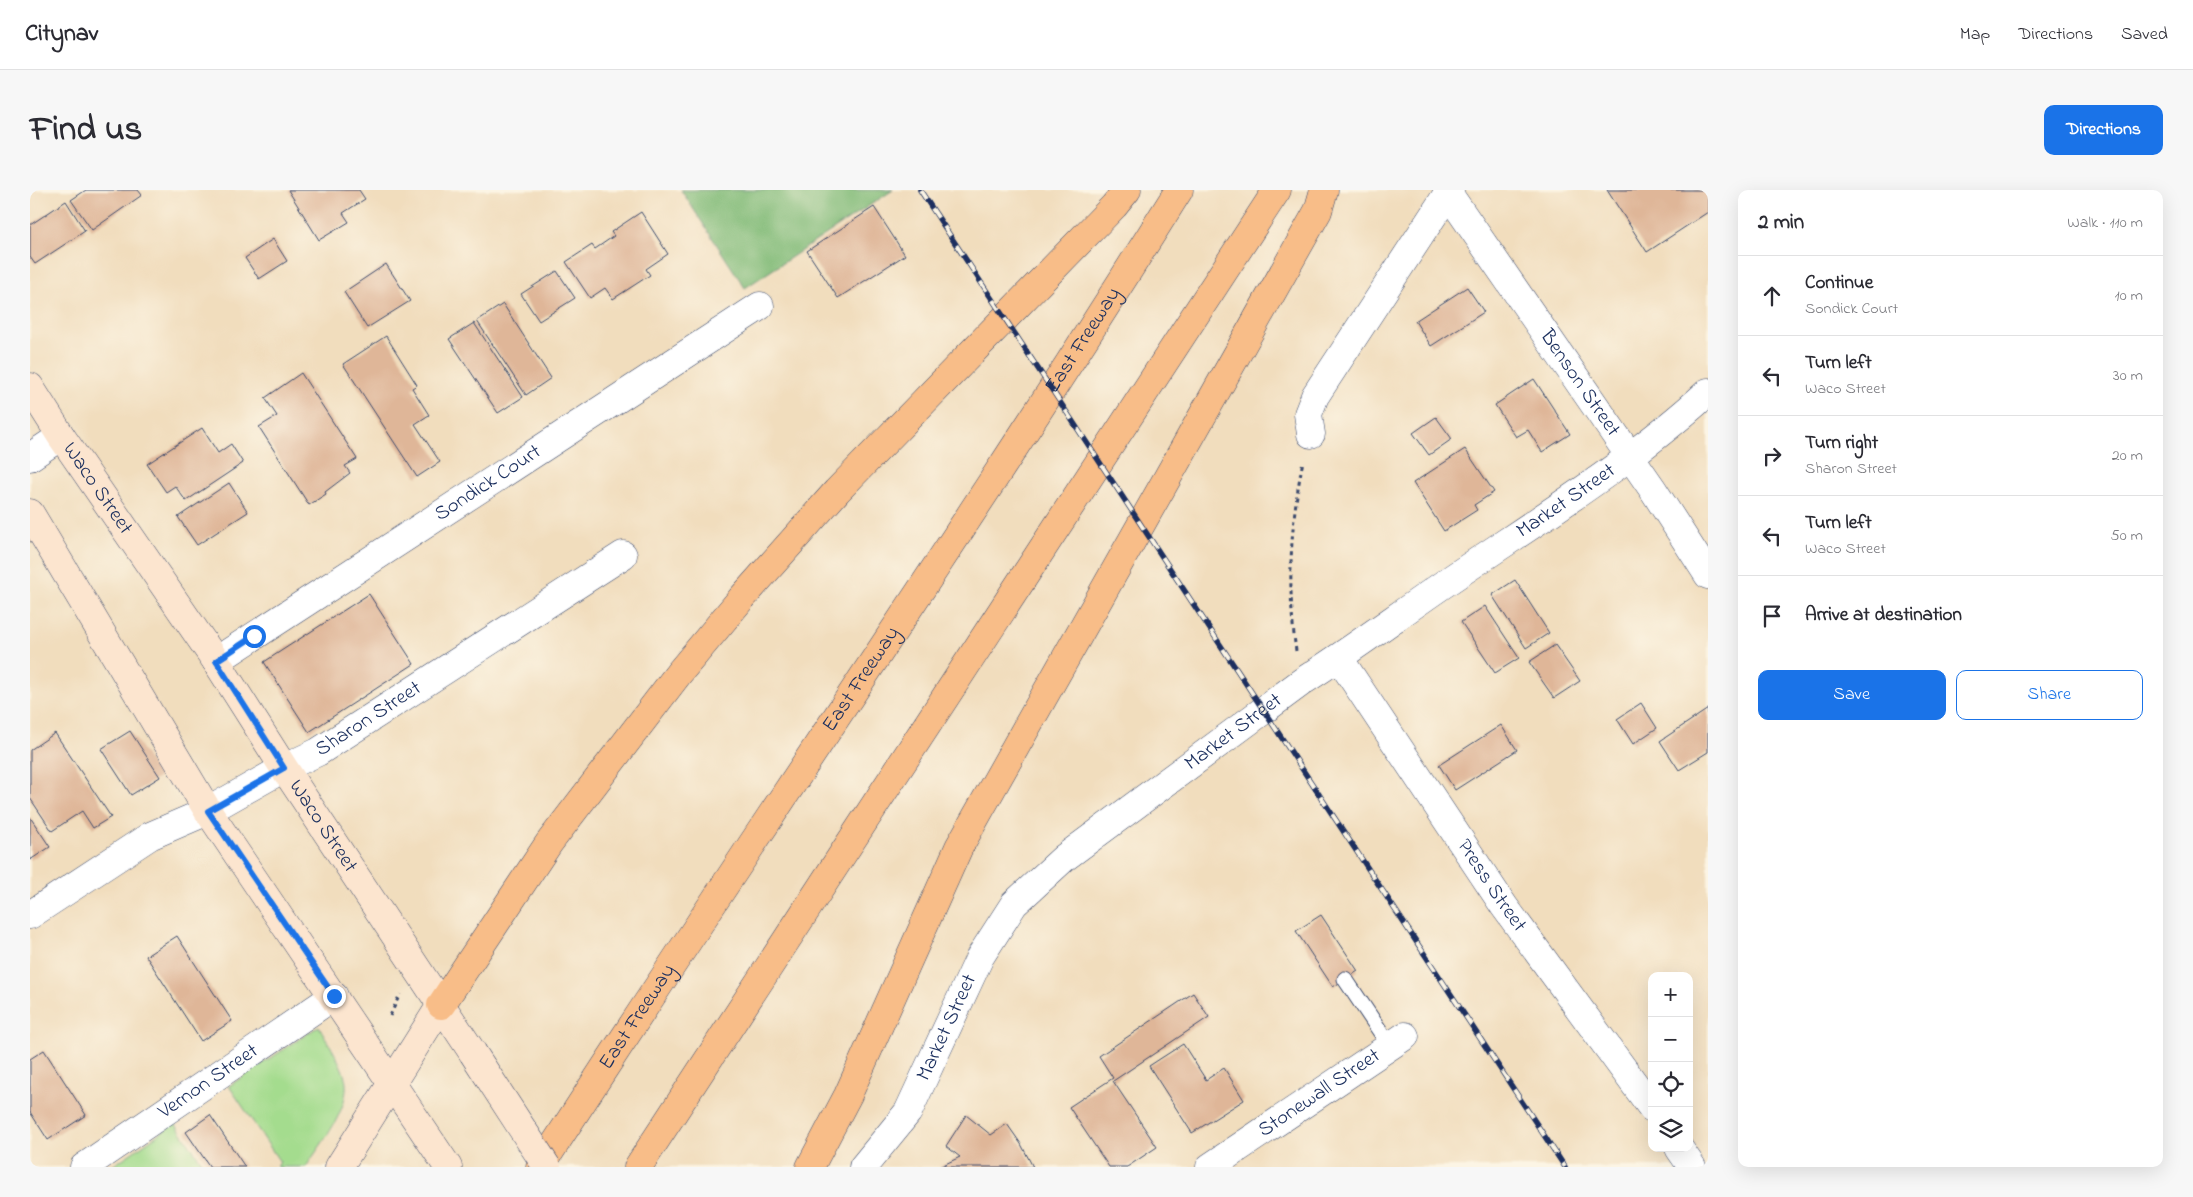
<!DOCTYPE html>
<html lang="en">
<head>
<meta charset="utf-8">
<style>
	:root { --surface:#fff; --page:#f7f7f7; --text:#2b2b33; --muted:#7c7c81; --line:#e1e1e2; --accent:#1a73e8 }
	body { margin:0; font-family:"Indie Flower",sans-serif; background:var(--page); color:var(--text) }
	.controls { position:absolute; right:15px; bottom:15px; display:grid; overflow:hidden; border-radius:10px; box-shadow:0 5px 20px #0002 }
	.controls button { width:45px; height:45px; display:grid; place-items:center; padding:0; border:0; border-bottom:1px solid var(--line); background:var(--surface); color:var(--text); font:25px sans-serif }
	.stop { position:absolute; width:15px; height:15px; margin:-11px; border:4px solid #1a73e8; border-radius:50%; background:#fff }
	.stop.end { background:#1a73e8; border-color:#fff; box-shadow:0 1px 5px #0008 }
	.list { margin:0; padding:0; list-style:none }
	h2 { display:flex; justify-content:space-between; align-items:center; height:65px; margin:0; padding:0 20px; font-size:21px }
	h2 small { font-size:16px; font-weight:400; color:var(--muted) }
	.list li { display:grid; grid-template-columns:32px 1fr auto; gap:15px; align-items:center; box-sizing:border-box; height:80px; padding:0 20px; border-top:1px solid var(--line) }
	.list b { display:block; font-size:19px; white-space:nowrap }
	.list p { margin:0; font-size:16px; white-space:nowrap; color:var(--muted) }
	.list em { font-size:16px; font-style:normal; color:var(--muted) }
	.actions { display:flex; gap:10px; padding:15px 20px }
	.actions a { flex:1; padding:11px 0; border:1px solid var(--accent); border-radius:10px; text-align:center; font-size:18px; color:var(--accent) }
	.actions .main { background:var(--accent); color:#fff }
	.icon { flex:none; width:28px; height:28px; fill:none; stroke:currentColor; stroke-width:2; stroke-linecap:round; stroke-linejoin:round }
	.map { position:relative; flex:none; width:1678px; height:977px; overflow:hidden; border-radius:10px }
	header { display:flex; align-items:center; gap:30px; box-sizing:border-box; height:70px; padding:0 25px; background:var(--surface); border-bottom:1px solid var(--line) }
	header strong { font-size:24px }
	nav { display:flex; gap:28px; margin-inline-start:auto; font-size:18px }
	.intro { display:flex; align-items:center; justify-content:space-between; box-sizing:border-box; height:120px; padding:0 30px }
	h1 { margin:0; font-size:35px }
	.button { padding:12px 22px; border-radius:10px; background:var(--accent); color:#fff; font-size:18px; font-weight:700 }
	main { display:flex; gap:30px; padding:0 30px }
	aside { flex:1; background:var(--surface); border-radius:10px; box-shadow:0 5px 20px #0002 }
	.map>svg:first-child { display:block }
	.green { fill:#a4dc8e; stroke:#608676 }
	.forest { fill:#83bc79; stroke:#4f766c }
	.building { fill:#dfb698 }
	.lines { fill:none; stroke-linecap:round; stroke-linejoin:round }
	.service-casing { stroke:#3b496c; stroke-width:17 }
	.minor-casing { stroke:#3b496c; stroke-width:29 }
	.tertiary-casing { stroke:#3b496c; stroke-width:29 }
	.secondary-casing { stroke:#3b496c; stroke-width:29 }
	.motorway-casing { stroke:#3b496c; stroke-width:29 }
	.path { stroke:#3b496c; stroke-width:3; stroke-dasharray:4 4; stroke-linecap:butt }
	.service { stroke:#fff; stroke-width:15 }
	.minor { stroke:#fff; stroke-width:28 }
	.tertiary { stroke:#fff; stroke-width:28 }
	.secondary { stroke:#fce5cf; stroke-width:28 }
	.motorway { stroke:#f8bd88; stroke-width:28 }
	.rail-casing { stroke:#1b2f5e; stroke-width:5.5 }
	.rail { stroke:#fcf5e5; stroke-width:4; stroke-dasharray:11; stroke-linecap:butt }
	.secondary-bridge-casing { stroke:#3b496c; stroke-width:29; stroke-linecap:butt }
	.secondary-bridge { stroke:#fce5cf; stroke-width:28 }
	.route { stroke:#1a73e8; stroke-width:6 }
	.labels { text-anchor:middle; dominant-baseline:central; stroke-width:4; stroke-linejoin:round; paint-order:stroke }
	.street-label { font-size:21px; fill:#1b2f5e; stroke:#fcf5e5 }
</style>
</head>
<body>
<header>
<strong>Citynav</strong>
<nav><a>Map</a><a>Directions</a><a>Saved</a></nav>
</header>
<div class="intro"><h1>Find us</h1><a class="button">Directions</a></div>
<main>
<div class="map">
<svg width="1678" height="977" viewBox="0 0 1678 977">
	<rect width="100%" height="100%" fill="#fcf5e5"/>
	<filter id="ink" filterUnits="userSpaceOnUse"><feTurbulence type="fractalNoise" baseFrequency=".02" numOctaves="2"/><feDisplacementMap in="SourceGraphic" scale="10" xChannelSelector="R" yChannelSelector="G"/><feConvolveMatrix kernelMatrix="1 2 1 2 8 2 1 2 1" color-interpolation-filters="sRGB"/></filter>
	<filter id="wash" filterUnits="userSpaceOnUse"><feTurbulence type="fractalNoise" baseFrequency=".0096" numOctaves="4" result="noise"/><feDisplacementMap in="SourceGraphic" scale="20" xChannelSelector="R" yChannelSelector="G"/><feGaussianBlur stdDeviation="1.12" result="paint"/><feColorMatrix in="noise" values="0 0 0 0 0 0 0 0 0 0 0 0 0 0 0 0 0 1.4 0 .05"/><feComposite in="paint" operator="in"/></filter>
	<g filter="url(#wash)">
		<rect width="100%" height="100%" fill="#f1ddbd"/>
		<path class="green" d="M289,836C297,851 308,867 314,884C325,914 291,953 276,977H247L250,972L199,896Z
			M145,933L175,977H81Z"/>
		<path class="forest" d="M651,0H863L715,98Z"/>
		<g id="blocks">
			<path class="building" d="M56,0H108L112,5L62,40L41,10Z
				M258,0H329L335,9L313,23L319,32L289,50Z
				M1577,0H1678V22L1617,62Z
				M36,11L55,41L5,74L0,67V35Z
				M844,17L875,65L808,108L777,61Z
				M611,22L638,64L616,79L620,85L583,109L575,98L560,108L536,72L562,55L565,59L584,46L581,42Z
				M243,49L257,71L229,89L215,68Z
				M356,74L380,111L337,138L314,102Z
				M527,81L545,108L509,131L491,104Z
				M1437,97L1454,122L1401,156L1385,131Z
				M473,114L521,188L496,205L447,131Z
				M444,133L493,207L468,223L419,149Z
				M356,146L387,195L382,198L399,225L385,234L410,272L387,287L313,174Z
				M271,183L327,269L315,276L320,283L295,302L296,304L279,315L229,237L247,226L235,208Z
				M1504,189L1540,244L1512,262L1498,240L1486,247L1465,215Z
				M1406,227L1422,249L1399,265L1383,243Z
				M172,238L188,263L201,254L213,273L156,311L145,296L136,302L117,274Z
				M1435,259L1464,302L1444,315L1447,320L1414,341L1383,293Z
				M199,293L218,322L167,355L148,327Z
				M1485,390L1519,443L1496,458L1462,405Z
				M339,404L384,474L279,542L234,472Z
				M1455,416L1489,468L1465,483L1431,432Z
				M1525,455L1550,491L1524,508L1499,472Z
				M1611,513L1627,538L1603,554L1587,529Z
				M1678,519V562L1649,580L1630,551Z
				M1471,535L1487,560L1425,600L1409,575Z
				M100,541L130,587L101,605L71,559Z
				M25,543L81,627L63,638L52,621L22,641L0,608V560Z
				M0,627L20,657L0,670Z
				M1291,725L1328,781L1303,797L1266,741Z
				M147,746L202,831L171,851L116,766Z
				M1163,803L1179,827L1083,891L1127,957L1097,977H1079L1039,917L1083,888L1069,866Z
				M1153,854L1176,890L1194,878L1214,910L1162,943L1119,876Z
				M14,860L56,925L18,950L0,922V869Z
				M180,925L215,977H180L156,942Z
				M936,925L961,945L977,934L991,954L1003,977H909L930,967L916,956Z"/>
		</g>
	</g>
	<g filter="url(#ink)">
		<use href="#blocks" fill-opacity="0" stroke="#3b496c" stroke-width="1"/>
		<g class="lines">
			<defs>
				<path id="service" d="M1315,789L1360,856"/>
				<g id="minor">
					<path d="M1281,244L1278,224L1285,206L1418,3"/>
					<path d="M0,267L31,246"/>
					<path id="s1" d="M1309,468L1474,716L1622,918"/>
					<path id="s2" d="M186,471L730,116"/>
					<path id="s3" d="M0,725L120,646L178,621L254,578L288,562L593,365"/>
					<path d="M1649,958L1662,977"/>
					<path id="s4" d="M54,977L304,806"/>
					<path id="s5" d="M1180,977L1375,846"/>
				</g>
				<g id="tertiary">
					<path id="s6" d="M1420,0L1418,3L1624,301L1678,385"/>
					<path id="s7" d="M833,977L878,922L950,767L984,714L1034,668L1273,491C1328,456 1379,417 1433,381C1516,325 1604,270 1678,202"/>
				</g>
				<g id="secondary">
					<path id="s8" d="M0,197L31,246L186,471L254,578L443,863"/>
					<path d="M0,323L178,621L418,977"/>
					<path d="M309,977L411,815"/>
				</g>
				<g id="motorway">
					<path d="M411,815L519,653L649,483L711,409L807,301L1084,16L1097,0"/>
					<path id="s9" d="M510,977C721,650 943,330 1149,0"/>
					<path d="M608,977L1247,0"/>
					<path d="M780,977L818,905L929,657L1288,21L1294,0"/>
				</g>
			</defs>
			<use href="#service" class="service-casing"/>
			<use href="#minor" class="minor-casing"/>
			<use href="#tertiary" class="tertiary-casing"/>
			<use href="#secondary" class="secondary-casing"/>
			<use href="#motorway" class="motorway-casing"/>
			<path class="path" d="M1266,461C1257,397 1260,335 1273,271
				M360,826L370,804"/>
			<use href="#service" class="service"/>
			<use href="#minor" class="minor"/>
			<use href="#tertiary" class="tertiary"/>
			<use href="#secondary" class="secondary"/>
			<use href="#motorway" class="motorway"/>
			<defs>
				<path id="rail" d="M890,0L1535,977"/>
			</defs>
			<use href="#rail" class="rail-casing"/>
			<use href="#rail" class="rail"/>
			<defs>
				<path id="secondary-bridge" d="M443,863L517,977"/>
			</defs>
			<use href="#secondary-bridge" class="secondary-bridge-casing"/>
			<use href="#secondary-bridge" class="secondary-bridge"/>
		</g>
	</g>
	<g class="lines" filter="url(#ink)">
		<path class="route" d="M224,446L186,471L254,578L178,621L304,806"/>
	</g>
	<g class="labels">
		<g class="street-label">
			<text stroke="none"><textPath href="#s9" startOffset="989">East Freeway</textPath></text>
			<text stroke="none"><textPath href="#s6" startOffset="235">Benson Street</textPath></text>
			<text stroke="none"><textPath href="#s2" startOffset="325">Sondick Court</textPath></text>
			<text stroke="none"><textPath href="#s8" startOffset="122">Waco Street</textPath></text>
			<text stroke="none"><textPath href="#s7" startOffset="989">Market Street</textPath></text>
			<text stroke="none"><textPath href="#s9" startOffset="584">East Freeway</textPath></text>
			<text stroke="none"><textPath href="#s3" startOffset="392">Sharon Street</textPath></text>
			<text stroke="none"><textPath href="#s7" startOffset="584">Market Street</textPath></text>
			<text stroke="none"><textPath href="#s8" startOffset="528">Waco Street</textPath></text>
			<text stroke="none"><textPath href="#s1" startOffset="274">Press Street</textPath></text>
			<text stroke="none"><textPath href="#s9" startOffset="179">East Freeway</textPath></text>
			<text stroke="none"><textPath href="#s7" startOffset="164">Market Street</textPath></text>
			<text stroke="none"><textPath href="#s4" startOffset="151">Vernon Street</textPath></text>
			<text stroke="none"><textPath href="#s5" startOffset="132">Stonewall Street</textPath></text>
		</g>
	</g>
</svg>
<div class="controls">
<button>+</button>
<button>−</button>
<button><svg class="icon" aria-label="locate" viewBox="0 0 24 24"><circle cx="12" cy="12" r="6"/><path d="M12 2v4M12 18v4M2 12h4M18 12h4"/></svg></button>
<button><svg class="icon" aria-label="layers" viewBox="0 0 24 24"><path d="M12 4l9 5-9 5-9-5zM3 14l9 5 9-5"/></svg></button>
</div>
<div class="stop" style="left:224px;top:446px"></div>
<div class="stop end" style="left:304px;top:806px"></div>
</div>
<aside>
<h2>2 min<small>Walk · 110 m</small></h2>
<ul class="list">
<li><svg class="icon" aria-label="ahead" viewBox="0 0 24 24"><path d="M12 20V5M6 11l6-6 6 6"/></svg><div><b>Continue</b><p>Sondick Court</p></div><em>10 m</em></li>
<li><svg class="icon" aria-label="left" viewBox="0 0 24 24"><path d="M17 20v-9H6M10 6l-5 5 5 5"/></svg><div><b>Turn left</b><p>Waco Street</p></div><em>30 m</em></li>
<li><svg class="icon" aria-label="right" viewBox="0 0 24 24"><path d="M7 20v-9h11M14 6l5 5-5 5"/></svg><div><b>Turn right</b><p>Sharon Street</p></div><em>20 m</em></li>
<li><svg class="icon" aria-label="left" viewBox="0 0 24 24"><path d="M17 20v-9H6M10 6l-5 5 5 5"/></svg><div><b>Turn left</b><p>Waco Street</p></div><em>50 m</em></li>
<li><svg class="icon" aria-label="arrive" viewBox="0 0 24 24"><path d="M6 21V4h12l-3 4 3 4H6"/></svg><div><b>Arrive at destination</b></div></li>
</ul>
<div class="actions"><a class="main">Save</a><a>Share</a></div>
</aside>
</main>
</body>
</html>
